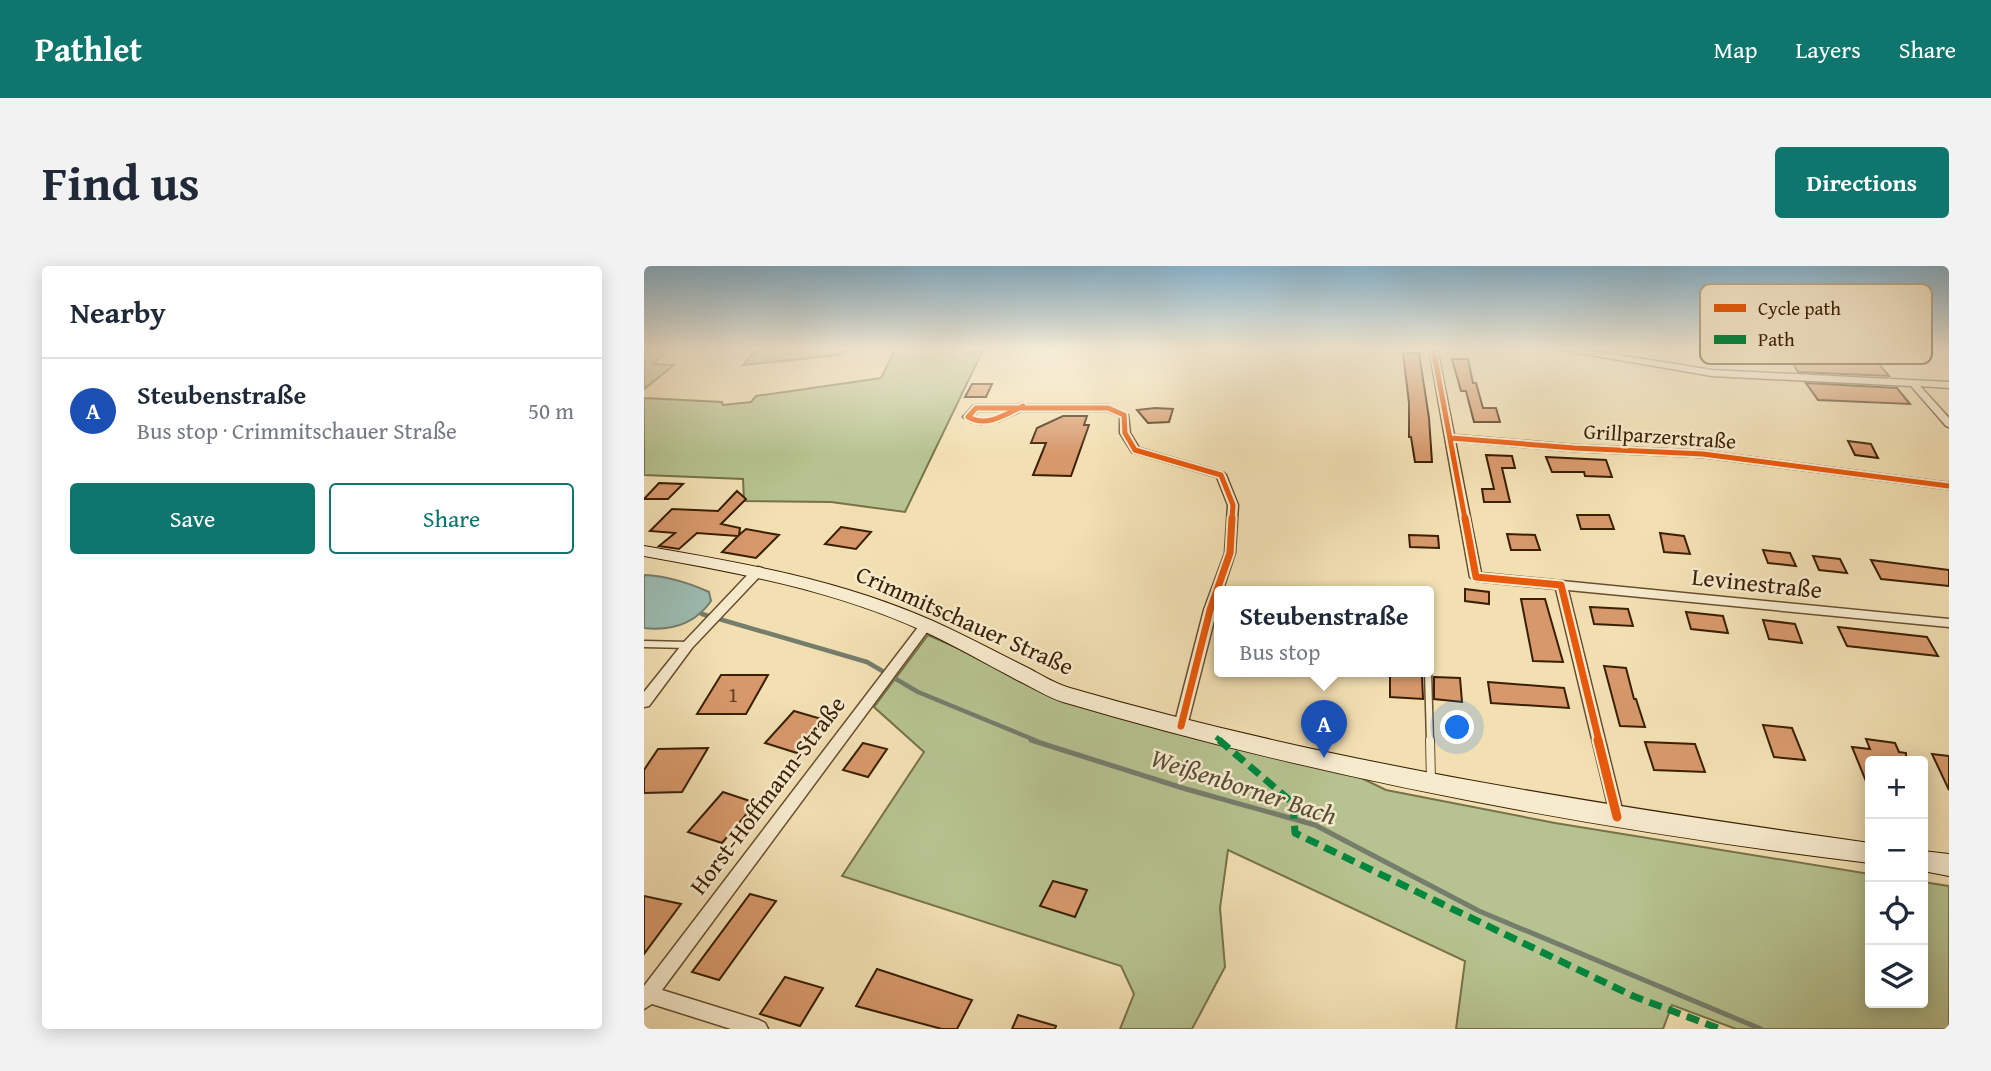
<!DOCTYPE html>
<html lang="en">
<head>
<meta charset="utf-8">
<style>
	:root { --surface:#fff; --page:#f2f2f3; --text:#1f2937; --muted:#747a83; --line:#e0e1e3; --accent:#0f766e }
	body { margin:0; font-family:"Gentium Book Plus",serif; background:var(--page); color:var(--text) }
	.controls { position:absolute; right:21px; bottom:21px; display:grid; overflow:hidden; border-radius:7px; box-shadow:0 4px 18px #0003 }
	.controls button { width:63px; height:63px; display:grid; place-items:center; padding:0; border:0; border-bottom:2px solid var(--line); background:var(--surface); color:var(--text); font:35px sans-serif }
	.you { position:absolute; left:814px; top:462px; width:24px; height:24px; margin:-18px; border:5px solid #fff; border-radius:50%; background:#1a73e8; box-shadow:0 0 0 10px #1a73e833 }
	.badge { display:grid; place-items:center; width:46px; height:46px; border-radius:50%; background:var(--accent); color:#fff; font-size:23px; font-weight:700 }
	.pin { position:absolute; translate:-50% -58px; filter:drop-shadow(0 2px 4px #0008) }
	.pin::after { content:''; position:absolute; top:37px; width:24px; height:21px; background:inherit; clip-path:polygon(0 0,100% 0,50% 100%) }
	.popup { position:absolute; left:570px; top:320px; width:220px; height:91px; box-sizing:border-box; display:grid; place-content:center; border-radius:7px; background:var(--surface); filter:drop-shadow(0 2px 5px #0005); font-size:23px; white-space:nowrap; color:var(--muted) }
	.popup b { font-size:26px; color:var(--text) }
	.popup::after { content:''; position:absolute; left:50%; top:100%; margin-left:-14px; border:14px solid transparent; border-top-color:var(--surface) }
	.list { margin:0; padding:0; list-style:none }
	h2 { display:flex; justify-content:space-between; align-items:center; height:91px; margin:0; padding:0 28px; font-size:30px }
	h2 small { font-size:23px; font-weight:400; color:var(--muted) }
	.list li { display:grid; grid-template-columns:46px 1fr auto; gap:21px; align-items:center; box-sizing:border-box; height:105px; padding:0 28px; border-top:2px solid var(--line) }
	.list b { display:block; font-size:26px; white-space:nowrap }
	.list p { margin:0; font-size:23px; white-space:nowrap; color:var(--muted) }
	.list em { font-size:23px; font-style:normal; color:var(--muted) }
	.actions { display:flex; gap:14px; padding:21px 28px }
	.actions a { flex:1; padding:16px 0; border:2px solid var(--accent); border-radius:7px; text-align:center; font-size:24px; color:var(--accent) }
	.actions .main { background:var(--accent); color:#fff }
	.icon { flex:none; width:38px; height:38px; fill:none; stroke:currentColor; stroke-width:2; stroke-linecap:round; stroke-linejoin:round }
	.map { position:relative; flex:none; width:1305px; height:763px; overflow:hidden; border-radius:7px }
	header { display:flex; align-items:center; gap:42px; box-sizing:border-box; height:98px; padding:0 35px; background:var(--accent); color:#fff }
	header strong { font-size:33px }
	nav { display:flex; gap:38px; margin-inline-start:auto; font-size:24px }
	.intro { display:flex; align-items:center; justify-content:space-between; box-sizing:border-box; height:168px; padding:0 42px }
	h1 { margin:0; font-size:49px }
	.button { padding:18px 32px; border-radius:7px; background:var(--accent); color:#fff; font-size:24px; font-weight:700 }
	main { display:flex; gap:42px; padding:0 42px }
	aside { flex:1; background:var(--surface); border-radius:7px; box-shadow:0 4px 18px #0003 }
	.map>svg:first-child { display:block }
	.green { fill:#b6c390; stroke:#787149; stroke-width:2 }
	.water { fill:#9cbcb2; stroke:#757d6c; stroke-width:2 }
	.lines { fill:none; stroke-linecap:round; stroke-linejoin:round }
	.stream-far1 { stroke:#757d6c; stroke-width:4.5 }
	.stream { stroke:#757d6c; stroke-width:5 }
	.building { fill:#d7996c; stroke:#3a1f02; stroke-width:2 }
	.service-far1-casing { stroke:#684f2e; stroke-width:9 }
	.service-casing { stroke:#684f2e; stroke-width:10 }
	.minor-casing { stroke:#684f2e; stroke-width:3 }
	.secondary-casing { stroke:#3a1f02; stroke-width:2 }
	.service-far1 { stroke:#f7ebce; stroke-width:6 }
	.service { stroke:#f7ebce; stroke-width:8 }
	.minor { fill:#f7ebce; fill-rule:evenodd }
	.secondary { fill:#f7ebce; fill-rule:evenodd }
	.quiet-far1 { stroke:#00873e; stroke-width:5; stroke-dasharray:10 5; stroke-linecap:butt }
	.quiet { stroke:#00873e; stroke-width:7; stroke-dasharray:13 7; stroke-linecap:butt }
	.cycleway-far2-casing { stroke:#f7ebce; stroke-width:9 }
	.cycleway-far1-casing { stroke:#f7ebce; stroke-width:11 }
	.cycleway-casing { stroke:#f7ebce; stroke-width:13 }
	.cycleway-far2 { stroke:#e8590c; stroke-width:5 }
	.cycleway-far1 { stroke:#e8590c; stroke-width:7 }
	.cycleway { stroke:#e8590c; stroke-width:9 }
	.labels { text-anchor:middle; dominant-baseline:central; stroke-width:5; stroke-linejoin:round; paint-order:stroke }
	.far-street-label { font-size:21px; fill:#3a1f02; stroke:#f7ebce }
	.number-label { font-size:21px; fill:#613e1c }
	.street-label { font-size:24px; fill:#3a1f02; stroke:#f7ebce }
	.water-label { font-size:26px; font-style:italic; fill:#574e37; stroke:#f7ebce }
	.key { fill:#f7ebce; stroke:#beae91; stroke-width:2 }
	.key-label { font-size:19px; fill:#3a1f02 }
</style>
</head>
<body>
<header>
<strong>Pathlet</strong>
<nav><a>Map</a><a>Layers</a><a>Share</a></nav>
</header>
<div class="intro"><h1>Find us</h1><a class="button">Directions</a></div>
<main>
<aside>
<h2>Nearby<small></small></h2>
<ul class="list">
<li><span class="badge" style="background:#1a4fb4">A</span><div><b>Steubenstraße</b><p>Bus stop · Crimmitschauer Straße</p></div><em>50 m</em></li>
</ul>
<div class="actions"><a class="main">Save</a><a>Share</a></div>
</aside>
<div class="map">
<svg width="1305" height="763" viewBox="0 0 1305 763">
	<rect width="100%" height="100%" fill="#f2e0b3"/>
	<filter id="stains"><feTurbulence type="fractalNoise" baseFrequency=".00286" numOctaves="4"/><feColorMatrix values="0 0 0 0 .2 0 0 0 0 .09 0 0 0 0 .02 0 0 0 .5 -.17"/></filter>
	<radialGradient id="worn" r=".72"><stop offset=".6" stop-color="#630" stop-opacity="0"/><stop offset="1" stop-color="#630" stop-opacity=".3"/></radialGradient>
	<path class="green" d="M0,82H26L9,98L30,99L0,123Z
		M113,82H209L195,89L99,99Z
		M252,82H340L261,246L187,236L100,235L99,213L0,209V132L78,136L79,139L107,136L112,130L237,112Z
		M284,369L416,427L707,507L742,524L911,557L1226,608V737H1279V616L1305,620V763H1092L1028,739L1019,763H812L821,695L584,584L576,642L581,701L548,763H476L490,728L477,700L198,610L280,486L230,441Z"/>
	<path class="water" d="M0,309C23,310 43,316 65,326L67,335C51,358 27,365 0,362Z"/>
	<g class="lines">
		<path class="stream-far1" d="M58,348L223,396L274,426L393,475"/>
		<path class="stream" d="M387,474L542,523L671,559L835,645L1117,763"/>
	</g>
	<path class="building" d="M759,87H775L785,152L788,196H771L767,171H765V137Z
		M808,93H824L829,117H832L839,142H852L856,156H830L822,125H817Z
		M1147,94L1235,98L1245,110L1154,106Z
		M1162,117L1253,122L1266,138L1174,134Z
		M328,118H348L342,131H321Z
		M511,142L529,143L525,156L504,157L493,144Z
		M419,150H443L440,159H445L427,210L389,209L402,177H387L393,162Z
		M1204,175L1227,178L1234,192L1211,189Z
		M842,189L868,190L871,202H858L866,236H840L838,223H850Z
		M902,191L962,194L968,211L941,210L940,206H908Z
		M15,217L39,218L24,233H0Z
		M93,225L102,233L77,258L96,262L95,269L102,263L135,269L112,292L78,286L94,270L53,267L35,283L15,280L31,267L6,265L28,243L74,245Z
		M933,249H965L970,263H937Z
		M197,261L227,266L212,283L181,278Z
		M1016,267L1040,270L1046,288L1020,286Z
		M863,268L891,269L896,284H867Z
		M765,269L794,270L795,282L766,281Z
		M1119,284L1146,287L1152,300L1124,297Z
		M1169,290L1196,293L1203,307L1175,304Z
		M1227,294L1305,304V320L1237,313Z
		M821,323L845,326V338L821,335Z
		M877,333H901L919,396L889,395Z
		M946,341L984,343L989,360L950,358Z
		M1042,346L1079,350L1084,367L1047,363Z
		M1119,354L1151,358L1158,377L1125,373Z
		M1194,361L1283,371L1294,390L1203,380Z
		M960,400L982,402L990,433H992L1001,461L976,460Z
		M746,406H768V410H778L779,433L746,431Z
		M77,409H124L102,448H53Z
		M790,411L816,412L818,436L790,433Z
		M844,416L920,422L925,442L847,437Z
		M150,445L181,454L153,487L121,477Z
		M1119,459L1148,462L1161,494L1130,491Z
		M1222,473L1251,477L1255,486L1262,487V495H1226V525L1208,481L1226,483Z
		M1001,476L1051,478L1061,506L1010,504Z
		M219,477L243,483L224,511L199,504Z
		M64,482L38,526L0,527V504L14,483Z
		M1288,488L1305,490V524Z
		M79,526L112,537L78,577L44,566Z
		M409,615L443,624L431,651L396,640Z
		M106,628L132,635L75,714L48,706Z
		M0,630L37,638L0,688Z
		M233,703L328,734L313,763H298L212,740Z
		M141,711L179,722L156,760L116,748Z
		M374,749L412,760L411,763H368Z"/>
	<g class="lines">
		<defs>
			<path id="service-far1" d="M0,378L44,379
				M784,406L786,475"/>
			<path id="service" d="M786,474L787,513"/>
			<path id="minor" d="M785,82H793L810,169L930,179L1059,185L1305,217V223L1059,191L930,185L811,175L837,307L1305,353V361L924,324L980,551L978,556L973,558L968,556L912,323L832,315L826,311Z
				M914,82H930L1068,104L1305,116V122L1276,120L1305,152V161L1302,160L1267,120L1068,110L918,84Z
				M379,137L383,139H464L484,149L486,167L495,182L580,207L582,209L594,239L591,287L578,326H575V335L542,464L537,466L532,464L530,460L560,344L581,287L584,239L573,211L488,186L476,167V150L463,145H377L355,155L337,158L327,156L319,151L329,140L332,139H373ZM334,145H363C352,150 341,156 329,150Z
				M114,301L118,302L120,305L118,308L48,382L5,440L0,441V426L40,376L110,302Z
				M282,354L288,359L286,362L18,724L115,754L121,757L124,763H87L8,738L0,743V720L278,356Z"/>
			<path id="secondary" d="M0,280C99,297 197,314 289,355C322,370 354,387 386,403C399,410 412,418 426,422C688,498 956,539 1226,577V597C954,564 682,514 419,436C403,431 388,421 373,414C341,397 310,379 277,364C189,324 95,307 0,290Z
				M1279,585L1305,588V610L1279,605Z"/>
		</defs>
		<use href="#service-far1" class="service-far1-casing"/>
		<use href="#service" class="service-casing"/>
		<use href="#minor" class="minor-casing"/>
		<use href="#secondary" class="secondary-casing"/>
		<use href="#service-far1" class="service-far1"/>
		<use href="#service" class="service"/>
		<use href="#minor" class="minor"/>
		<use href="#secondary" class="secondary"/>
		<path class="quiet-far1" d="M572,471L577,475"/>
		<path class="quiet" d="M575,474L649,537L651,567L989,730L1076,763"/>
		<defs>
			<path id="cycleway-far2" d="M789,82L821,253
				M332,142H375C359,150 342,161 324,151Z
				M375,142H464L480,149L481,167L491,184L577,209L589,239L588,253
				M375,142L379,140
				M807,172L930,182L1059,188L1305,220"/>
			<path id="cycleway-far1" d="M821,252L832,311L917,319L955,475
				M537,460L566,344L586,287L588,252"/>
			<path id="cycleway" d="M954,474L973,551"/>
		</defs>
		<use href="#cycleway-far2" class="cycleway-far2-casing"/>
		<use href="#cycleway-far1" class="cycleway-far1-casing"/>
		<use href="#cycleway" class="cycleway-casing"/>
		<use href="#cycleway-far2" class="cycleway-far2"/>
		<use href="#cycleway-far1" class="cycleway-far1"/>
		<use href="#cycleway" class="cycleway"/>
	</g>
	<linearGradient id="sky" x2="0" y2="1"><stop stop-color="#89b7d2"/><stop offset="0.44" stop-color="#f9f1dd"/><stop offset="1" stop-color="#f9f1dd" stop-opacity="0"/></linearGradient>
	<rect width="1305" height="188" fill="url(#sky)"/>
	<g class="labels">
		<g class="far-street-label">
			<text transform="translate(1016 170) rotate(4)">Grillparzerstraße</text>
		</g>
		<g class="number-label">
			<text x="89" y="428">1</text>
		</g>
		<g class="street-label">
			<text transform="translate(1113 317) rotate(6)">Levinestraße</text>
			<text transform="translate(321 354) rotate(24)">Crimmitschauer Straße</text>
			<text transform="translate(123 529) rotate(-53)">Horst-Hoffmann-Straße</text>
		</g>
		<g class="water-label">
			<text transform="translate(600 520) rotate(18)">Weißenborner Bach</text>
		</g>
	</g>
	<rect x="1056" y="18" width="232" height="80" rx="10" class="key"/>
	<rect x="1070" y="38" width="32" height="8" fill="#e8590c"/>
	<rect x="1070" y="69" width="32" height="9" fill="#00873e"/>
	<g class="key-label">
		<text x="1114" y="49">Cycle path</text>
		<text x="1114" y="80">Path</text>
	</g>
	<rect width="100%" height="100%" filter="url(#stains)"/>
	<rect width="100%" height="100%" fill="url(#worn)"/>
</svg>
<div class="controls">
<button>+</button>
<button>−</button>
<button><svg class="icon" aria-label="locate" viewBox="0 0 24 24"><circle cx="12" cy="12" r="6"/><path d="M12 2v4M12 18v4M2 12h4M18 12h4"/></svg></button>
<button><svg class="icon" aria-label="layers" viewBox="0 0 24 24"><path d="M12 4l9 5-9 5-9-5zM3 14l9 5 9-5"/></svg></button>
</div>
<div class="you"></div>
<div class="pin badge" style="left:680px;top:492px;background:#1a4fb4">A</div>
<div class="popup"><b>Steubenstraße</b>Bus stop</div>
</div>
</main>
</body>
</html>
